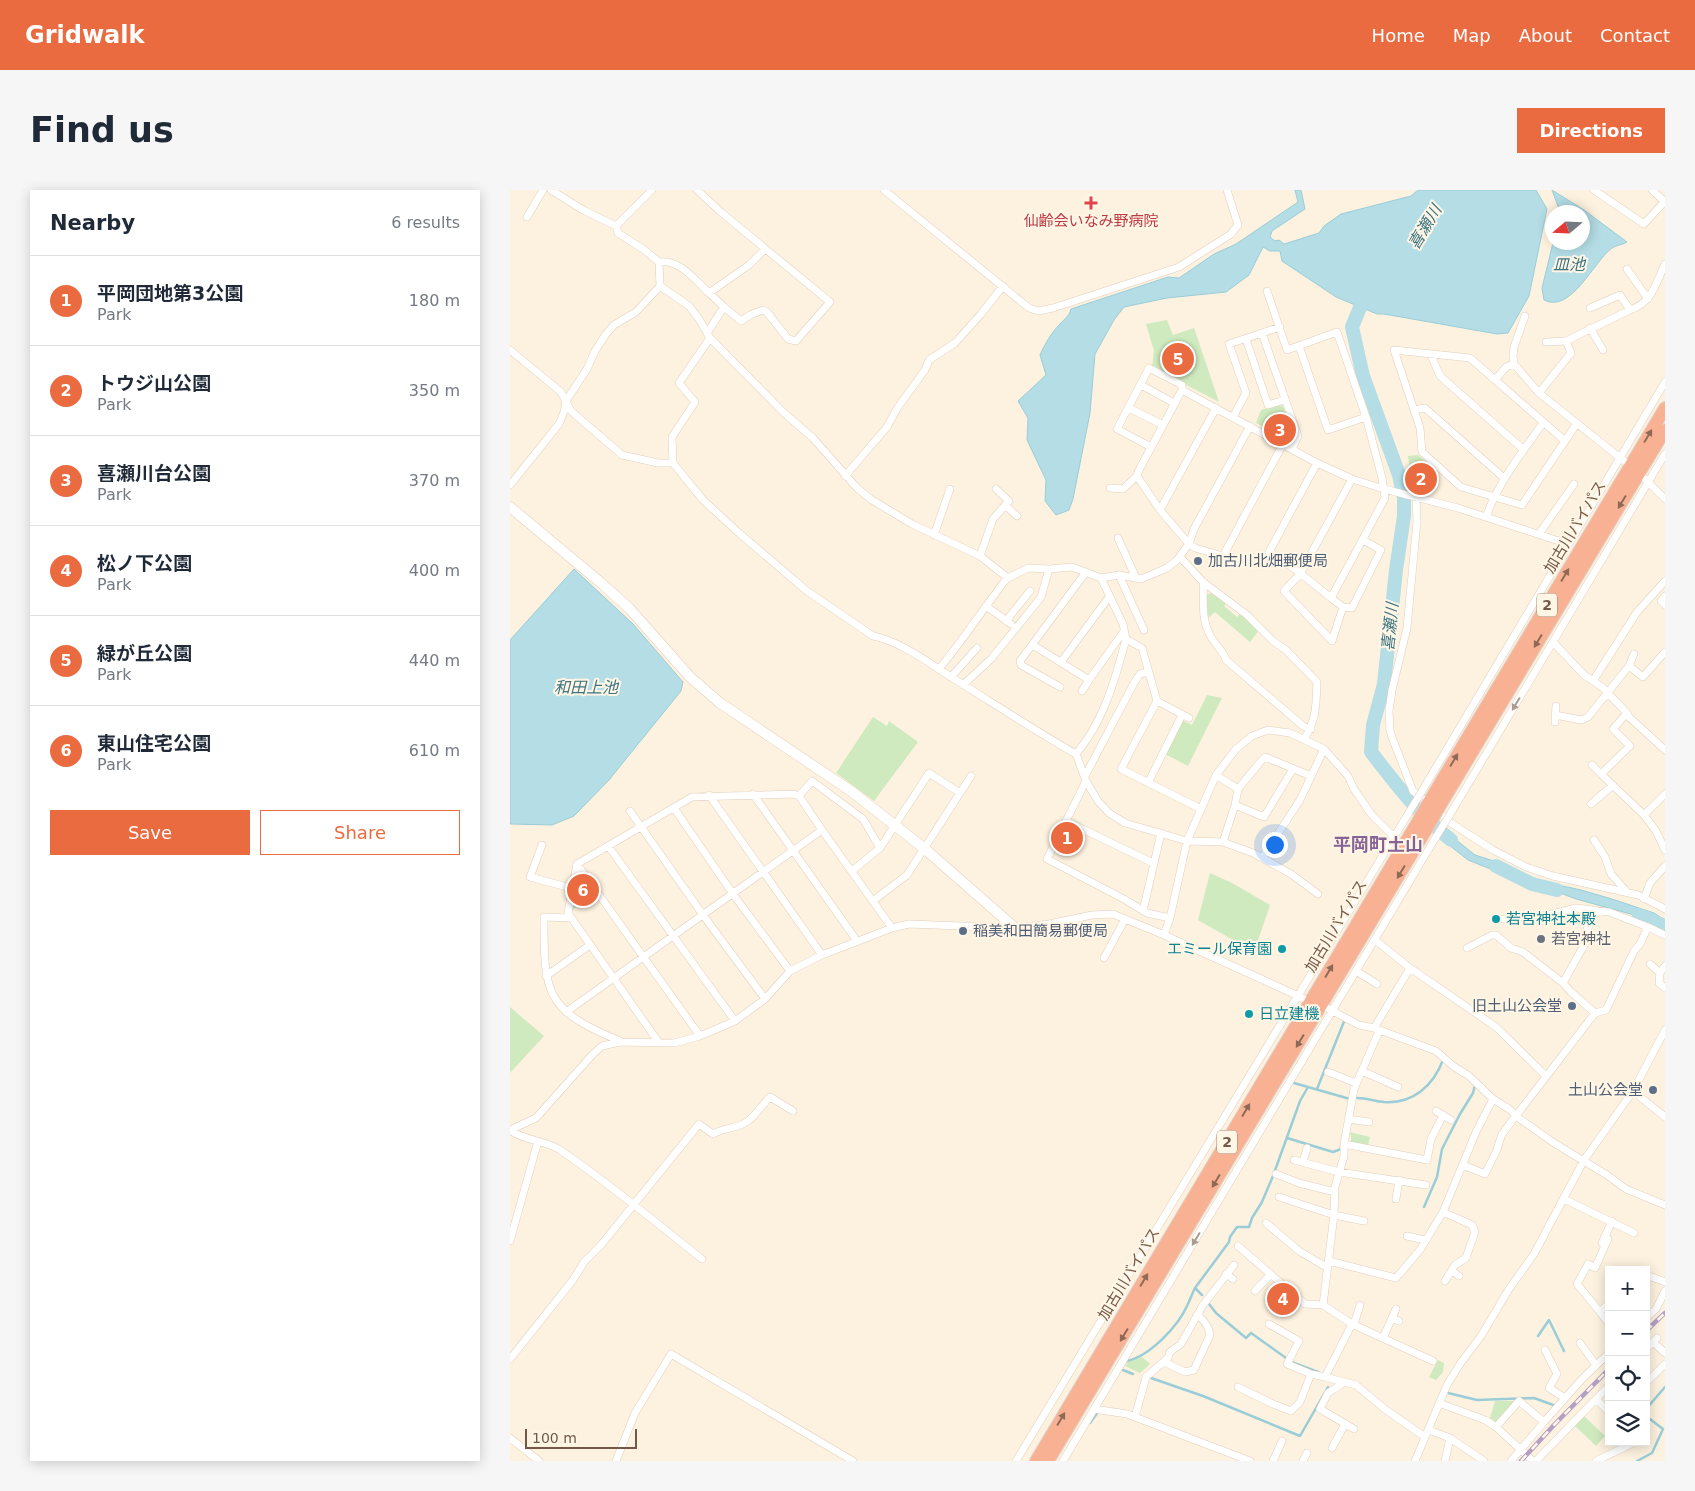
<!DOCTYPE html>
<html lang="en">
<head>
<meta charset="utf-8">
<style>
	:root { --surface:#fff; --page:#f6f6f7; --text:#1f2937; --muted:#747a83; --line:#e0e1e3; --accent:#eb6b40 }
	body { margin:0; font-family:"DejaVu Sans","Noto Sans JP",sans-serif; background:var(--page); color:var(--text) }
	.controls { position:absolute; right:15px; bottom:15px; display:grid; overflow:hidden; border-radius:0px; box-shadow:0 2px 12px #0003 }
	.controls button { width:45px; height:45px; display:grid; place-items:center; padding:0; border:0; border-bottom:1px solid var(--line); background:var(--surface); color:var(--text); font:25px sans-serif }
	.compass { position:absolute; left:1035px; top:15px; width:45px; height:45px; border-radius:50%; background:var(--surface); box-shadow:0 2px 12px #0003; rotate:251deg }
	.scale { position:absolute; left:15px; bottom:12px; width:112px; box-sizing:border-box; padding-left:5px; border:2px solid #735847; border-top:0; font-size:14px; line-height:18px; white-space:nowrap; color:#735847; -webkit-text-stroke:4px #fff6e6; paint-order:stroke }
	.you { position:absolute; left:764px; top:654px; width:18px; height:18px; margin:-12px; border:4px solid #fff; border-radius:50%; background:#1a73e8; box-shadow:0 0 0 8px #1a73e833 }
	.badge { display:grid; place-items:center; width:32px; height:32px; border-radius:50%; background:var(--accent); color:#fff; font-size:16px; font-weight:700 }
	.pin { position:absolute; translate:-50% -50%; border:2px solid #fff; box-shadow:0 1px 5px #0006 }
	.list { margin:0; padding:0; list-style:none }
	h2 { display:flex; justify-content:space-between; align-items:center; height:65px; margin:0; padding:0 20px; font-size:21px }
	h2 small { font-size:16px; font-weight:400; color:var(--muted) }
	.list li { display:grid; grid-template-columns:32px 1fr auto; gap:15px; align-items:center; box-sizing:border-box; height:90px; padding:0 20px; border-top:1px solid var(--line) }
	.list b { display:block; font-size:19px; white-space:nowrap }
	.list p { margin:0; font-size:16px; white-space:nowrap; color:var(--muted) }
	.list em { font-size:16px; font-style:normal; color:var(--muted) }
	.actions { display:flex; gap:10px; padding:15px 20px }
	.actions a { flex:1; padding:11px 0; border:1px solid var(--accent); border-radius:0px; text-align:center; font-size:18px; color:var(--accent) }
	.actions .main { background:var(--accent); color:#fff }
	.icon { flex:none; width:28px; height:28px; fill:none; stroke:currentColor; stroke-width:2; stroke-linecap:round; stroke-linejoin:round }
	.map { position:relative; flex:none; width:1155px; height:1271px; overflow:hidden; border-radius:0px }
	header { display:flex; align-items:center; gap:30px; box-sizing:border-box; height:70px; padding:0 25px; background:var(--accent); color:#fff }
	header strong { font-size:24px }
	nav { display:flex; gap:28px; margin-inline-start:auto; font-size:18px }
	.intro { display:flex; align-items:center; justify-content:space-between; box-sizing:border-box; height:120px; padding:0 30px }
	h1 { margin:0; font-size:35px }
	.button { padding:12px 22px; border-radius:0px; background:var(--accent); color:#fff; font-size:18px; font-weight:700 }
	main { display:flex; gap:30px; padding:0 30px }
	aside { flex:1; background:var(--surface); border-radius:0px; box-shadow:0 2px 12px #0003 }
	.map>svg:first-child { display:block }
	.green { fill:#cfeabe }
	.water { fill:#b4dde6; stroke:#9acdd8 }
	.lines { fill:none; stroke-linecap:round; stroke-linejoin:round }
	.stream { stroke:#9acdd8; stroke-width:2.5 }
	.river { stroke:#b4dde6; stroke-width:14 }
	.street-casing { stroke:#e1cebb; stroke-width:8 }
	.secondary-casing { stroke:#e6cfb9; stroke-width:11 }
	.highway-casing { stroke:#ddd7d3; stroke-width:14 }
	.street { stroke:#fff; stroke-width:7 }
	.secondary { stroke:#fff; stroke-width:10 }
	.highway { stroke:#f9b194; stroke-width:12 }
	.rail-casing { stroke:#b49fc5; stroke-width:4.5 }
	.rail { stroke:#fff6e6; stroke-width:2.5; stroke-dasharray:8; stroke-linecap:butt }
	.street-bridge-casing { stroke:#e1cebb; stroke-width:8; stroke-linecap:butt }
	.highway-bridge-casing { stroke:#ddd7d3; stroke-width:14; stroke-linecap:butt }
	.street-bridge { stroke:#fff; stroke-width:7 }
	.highway-bridge { stroke:#f9b194; stroke-width:12 }
	.oneway { fill:#8e6a56 }
	.oneway2 { fill:#ab9b91 }
	.health-dot { fill:#e0444e; stroke:#fff6e6; stroke-width:2 }
	.service-dot { fill:#5c6f8a; stroke:#fff6e6; stroke-width:2 }
	.culture-dot { fill:#0f9aa8; stroke:#fff6e6; stroke-width:2 }
	.worship-dot { fill:#6b7280; stroke:#fff6e6; stroke-width:2 }
	.labels { text-anchor:middle; dominant-baseline:central; stroke-width:4; stroke-linejoin:round; paint-order:stroke }
	.shield { fill:#fff6e6; stroke:#9d8777; stroke-width:1 }
	.shield-label { font-size:14px; font-weight:bold; fill:#735847 }
	.health-label { font-size:15px; fill:#be3a42; stroke:#fff6e6 }
	.street-label { font-size:15px; fill:#735847; stroke:#fff6e6 }
	.service-label { font-size:15px; fill:#4e5e75; stroke:#fff6e6; text-anchor:start }
	.culture-label { font-size:15px; fill:#0d838f; stroke:#fff6e6; text-anchor:start }
	.worship-label { font-size:15px; fill:#5b616d; stroke:#fff6e6; text-anchor:start }
	.water-label { font-size:16px; font-style:italic; fill:#3d7481; stroke:#fff6e6 }
	.quarter-label { font-size:18px; font-weight:bold; fill:#876297; stroke:#fff6e6 }
</style>
</head>
<body>
<header>
<strong>Gridwalk</strong>
<nav><a>Home</a><a>Map</a><a>About</a><a>Contact</a></nav>
</header>
<div class="intro"><h1>Find us</h1><a class="button">Directions</a></div>
<main>
<aside>
<h2>Nearby<small>6 results</small></h2>
<ul class="list">
<li><span class="badge">1</span><div><b>平岡団地第3公園</b><p>Park</p></div><em>180 m</em></li>
<li><span class="badge">2</span><div><b>トウジ山公園</b><p>Park</p></div><em>350 m</em></li>
<li><span class="badge">3</span><div><b>喜瀬川台公園</b><p>Park</p></div><em>370 m</em></li>
<li><span class="badge">4</span><div><b>松ノ下公園</b><p>Park</p></div><em>400 m</em></li>
<li><span class="badge">5</span><div><b>緑が丘公園</b><p>Park</p></div><em>440 m</em></li>
<li><span class="badge">6</span><div><b>東山住宅公園</b><p>Park</p></div><em>610 m</em></li>
</ul>
<div class="actions"><a class="main">Save</a><a>Share</a></div>
</aside>
<div class="map">
<svg width="1155" height="1271" viewBox="0 0 1155 1271">
	<rect width="100%" height="100%" fill="#fdf2df"/>
	<path class="green" d="M657,130L663,145L684,138L709,212L642,177L644,161L636,134Z
		M769,215L773,216L784,249L783,252L746,233L751,220Z
		M908,265L923,278L916,303L903,300L898,266Z
		M702,403L716,413L714,416L727,427L731,423L749,440L740,452L705,422L698,428L696,405Z
		M697,505L712,508L678,576L655,564L672,530L682,535Z
		M363,527L377,536L379,531L408,552L364,611L326,583Z
		M557,636L567,641L558,659L548,655Z
		M67,674L87,702L58,723Z
		M700,683L722,693L760,715L744,762L688,730Z
		M0,817L34,846L0,883Z
		M839,942L860,947L858,956L841,953V945H838Z
		M774,1099L783,1106L772,1118L763,1113Z
		M632,1167L640,1174L630,1183L615,1176L618,1172Z
		M928,1170L934,1173L933,1182L926,1190L919,1187Z
		M985,1211H1006L987,1233L980,1228Z
		M1074,1226L1095,1246L1086,1256L1064,1235Z"/>
	<path class="water" d="M785,0H791L795,19L762,41L760,47L765,51L769,50L774,54L809,43L814,36L831,24L901,6L908,0H1026L1037,19L1019,106L998,143L987,144L874,124H867L826,107L772,71L770,61H760L753,57L739,85L716,102L657,108L614,117L604,130L585,164L580,223L563,309L559,320L546,325L535,311L536,290L517,250L518,228L508,211L536,185L530,165C535,154 541,143 550,134C555,128 559,127 561,119L658,87L669,88L704,64L726,54L788,12Z
		M1042,0L1074,20L1117,52C1112,55 1107,55 1102,58C1084,71 1061,124 1034,110L1032,98L1043,53L1072,52V22H1049V19Z
		M64,379L123,434L173,492L171,501L99,590L64,626L42,635L0,634V450Z
		M935,641L965,665L987,672L1002,680L1026,690L1071,700L1102,709L1144,723L1155,730V736L1146,731L1066,709L1000,684L983,680L958,670L930,648Z"/>
	<g class="lines">
		<path class="stream" d="M784,893L840,909
			M807,899L835,829
			M847,908C856,908 865,911 874,912C903,914 923,896 933,870
			M777,948L823,962L831,959V956
			M914,1017L927,987L932,959L950,924L963,903L965,895
			M685,1098L719,1052L720,1047L727,1037H739L742,1028L752,1012L763,986L790,911L798,897
			M699,1114L706,1123L736,1148L741,1143L776,1168
			M1028,1146L1039,1130L1054,1161
			M617,1171C640,1166 668,1136 677,1116C680,1110 682,1104 685,1098L692,1105
			M779,1171L808,1182
			M613,1180L623,1184
			M641,1188L693,1206L790,1246L818,1197
			M938,1203L967,1210L1024,1208L1046,1216
			M1136,1219L1155,1197
			M580,1233L588,1222
			M1127,1271L1142,1263L1153,1239L1136,1226"/>
		<path class="river" d="M860,104L853,110L842,137L853,186L889,285L894,308V326L886,380L874,494L863,535L861,562C885,593 910,626 941,650
			M986,676L1022,694L1047,700
			M1129,725L1155,736"/>
		<defs>
			<path id="street" d="M41,0L73,20L106,36
				M187,0L212,23L320,112L286,151L278,149L257,122L253,120L240,125L231,131L214,117L197,143
				M374,0L519,118L528,121L543,118L669,77L721,44L728,35L717,0
				M1084,0L1134,34L1155,11
				M1142,0L1155,12
				M17,27L33,0
				M106,36L108,43L133,59L149,72L150,96L179,116L189,129L200,148L273,222L303,248L347,298L362,310L402,334L470,366L498,388
				M106,36L142,0
				M149,72C170,69 185,90 199,103
				M1117,79L1138,109
				M757,101L777,160L827,142L856,227L872,288L875,308L821,408L785,379L759,362L807,273
				M214,117L199,103L239,75L255,59
				M1080,118L1110,105L1120,120
				M1015,126L1004,157L1003,166L1004,174L1029,203L1114,271
				M1080,138L1093,160
				M752,143L788,246L782,259
				M736,149L758,215L774,210
				M1036,152L1056,151L1120,120C1142,113 1146,93 1155,74
				M789,156L818,240L856,227
				M0,160L51,202L61,221L112,265L148,273H163L193,310L229,343L297,401L363,446C390,451 419,473 441,487C483,513 524,540 566,564L576,591L588,611L599,623L615,633L677,651L713,652L743,663L781,684L808,704
				M921,165L930,186L1014,260
				M985,190L996,177L1004,174
				M631,195L664,213
				M1029,203L1061,163L1056,151
				M619,218L653,235
				M904,220L915,218L994,288
				M723,227L736,203L719,154L770,137
				M1055,251L960,168L884,160L910,238L912,262L951,297L1012,315L1067,233
				M773,254L713,366L685,358L679,354L650,320L627,286L628,282L672,200L807,273L842,289L874,299L948,318L1058,354
				M641,257L607,239L639,178L672,195V200
				M163,273L162,247L185,212L169,193L200,148
				M335,286L377,237L388,217L415,180L419,170L445,153L471,124L493,96
				M1134,288L1155,309
				M0,295L49,234L54,222L56,211L77,179L85,161L96,144L104,135L126,122L150,96
				M600,298L613,299L627,286
				M906,307L907,331L897,438L882,500L879,521L880,541L883,550L903,601L941,633L983,660L1016,677L1043,686L1128,705L1155,719
				M495,315L507,326
				M650,320L706,218
				M976,327C989,291 1011,264 1033,233
				M1029,344L1064,294
				M424,345L440,299
				M608,348L626,388
				M470,366L483,329L499,311L486,299
				M670,367L693,392L737,425L764,452L776,460L807,492C806,513 807,530 794,549
				M609,385L634,440
				M591,388L613,434L616,449L632,458L647,511L679,528
				M693,392C694,409 691,427 699,443C703,453 713,460 716,470L793,536L801,539
				M1155,406L1151,411L1155,415
				M821,408L833,417L842,418L871,360L853,350
				M476,416L501,434
				M833,417L822,451L774,401L790,384L842,289
				M496,431L520,401
				M1043,452L1074,485L1092,497L1117,523L1119,527L1155,560
				M523,455L579,490L614,441
				M551,472L599,407
				M1119,476L1124,464
				M429,479C452,451 472,421 494,392L498,388L518,378L539,379L562,377L591,388L609,385L631,389L657,378L667,370L679,354L684,339L740,236
				M441,487L467,458
				M1083,491L1127,422L1155,391
				M453,495L481,469L524,416L531,407L539,379
				M550,497L511,475L510,471L576,382
				M572,501L579,490
				M647,511L611,579L691,619
				M1117,523L1103,539L1120,556L1091,584L1134,625L1155,604
				M1045,525L1071,530L1078,527L1119,476L1133,487L1155,462
				M1045,532L1046,516
				M566,564C594,531 605,490 616,449
				M1082,575L1091,584
				M706,585L728,599
				M575,586L624,493L630,484L639,482
				M576,591L537,669L614,709L637,723L660,728
				M638,593L672,525
				M912,601L1155,192
				M243,604L347,751
				M199,605L312,765
				M289,606L302,591L353,629L370,658
				M1081,614L1102,596
				M725,615L728,599L751,571L755,567L801,586
				M164,618L223,704L280,781
				M120,621L193,725L255,809
				M1134,625L1146,641L1155,660
				M939,626L1155,264
				M556,631L643,673
				M1084,650L1095,667L1101,684L1117,702
				M713,652L725,615L754,627L783,579
				M32,655L20,687L61,698
				M98,656L225,831
				M752,668L790,610L814,559
				M67,674L190,846
				M342,681L370,658L419,583L450,603
				M1134,709L1140,693L1155,676
				M364,710L397,685L461,586
				M633,721L651,643
				M60,728L34,727C34,804 35,820 110,851
				M993,729L1023,725H1038L1066,718L1099,722L1138,737
				M654,745L660,728L677,651L706,585L726,559L742,546L758,540L780,543L814,559L838,586L844,599L861,624L883,646
				M865,750L900,778L986,837L1036,886
				M957,758L982,745H986L1001,758L1013,762L1053,793L1061,802L1085,823
				M594,768L615,729
				M1140,774L1150,783
				M1155,776L1150,783L1149,793L1155,798
				M846,781L867,794
				M36,786L80,755
				M1053,793L1078,748L1074,746L1086,720
				M817,818L849,835L864,838L926,861L943,876L959,886L983,909L999,919L1010,929L1044,953L1097,985L1116,999L1155,1015
				M56,822L312,640
				M864,838L900,778
				M869,841L844,899L834,954V966L825,997L824,1025L813,1115L842,1134L923,1171
				M149,853L58,723L67,674L182,607L284,604L289,606L312,640L382,738
				M852,881L888,897
				M818,882L846,893
				M1123,901L1155,927
				M926,921L941,930
				M838,929L859,932
				M0,940L26,928L83,864L92,856L110,852L164,853L190,846L225,831L255,809L280,781L312,765L382,738L399,734L505,738L539,734L582,725L603,724L654,745L793,808
				M0,940C14,951 35,950 50,960C99,993 145,1032 192,1069
				M834,954L917,970L921,949L933,925
				M784,970L829,982L916,995
				M793,972L797,958
				M953,975L975,984L986,962L992,944L1085,823L1096,820L1124,761L1130,754L1138,737L1155,745
				M766,984L789,993L825,1002
				M769,1007L824,1025L854,1031
				M886,1009L889,990
				M1054,1009L1124,1043
				M933,1022L962,1035L965,1042L956,1068L945,1075L935,1091
				M756,1033L789,1061L818,1078
				M897,1046L915,1050
				M0,1051L28,951
				M1092,1053L1102,1031
				M728,1056L795,1114L813,1115
				M819,1071L886,1088L910,1060L933,1022L966,942L983,909
				M942,1081L949,1086
				M716,1084L723,1089
				M1136,1085L1155,1092
				M745,1101L761,1084
				M1099,1113L1090,1122L1099,1134
				M1090,1122L1067,1094L1078,1074L1085,1078L1098,1049
				M882,1128L889,1131
				M1136,1128L1146,1119L1155,1101
				M759,1134L789,1151L777,1174L801,1184L815,1187L842,1134
				M844,1134L850,1115
				M873,1148L886,1119
				M1143,1152L1155,1163
				M1070,1153L1086,1175
				M1136,1159L1147,1148
				M1035,1160L1047,1184L1039,1198L1055,1208
				M0,1169L63,1090L74,1072L91,1055L189,934L203,944C214,937 228,939 238,931C246,925 253,914 260,907L283,921
				M654,1172L675,1182L684,1180L700,1145C699,1137 694,1130 687,1125
				M815,1187L846,1195L876,1220L915,1247
				M835,1192L818,1203L810,1219L844,1239
				M1136,1193L1155,1174
				M1099,1196L1086,1209L1099,1222
				M728,1197L763,1214L781,1221L790,1212L801,1184
				M929,1213L975,1230L986,1237L1009,1211L1034,1232L1001,1271
				M584,1219L617,1224L740,1271
				M625,1227L636,1187L658,1168L660,1162L671,1154L693,1115L724,1075
				M1034,1232L1072,1189L1099,1163
				M986,1237L1023,1271
				M919,1240L940,1248L974,1271
				M0,1248L29,1271
				M822,1258L835,1234
				M106,1271L125,1223L161,1164L343,1271
				M506,1271L898,624
				M553,1271L926,647
				M763,1271L772,1251
				M793,1271L797,1263
				M905,1271L937,1195L950,1174L971,1146L999,1099L1024,1064L1074,970L1123,901L1155,840
				M935,1271L940,1248
				M1026,1271L1086,1209
				M1086,1271L1125,1252"/>
			<path id="secondary" d="M0,317L90,392L119,418L180,487L210,513L341,601L415,659L505,738"/>
			<path id="highway" d="M919,612L1155,218
				M928,619L1155,240
				M526,1271L907,633
				M538,1271L916,640"/>
		</defs>
		<use href="#street" class="street-casing"/>
		<use href="#secondary" class="secondary-casing"/>
		<use href="#highway" class="highway-casing"/>
		<use href="#street" class="street"/>
		<use href="#secondary" class="secondary"/>
		<use href="#highway" class="highway"/>
		<defs>
			<path id="rail" d="M1136,1141L1155,1123
				M1011,1271L1044,1235L1099,1179"/>
		</defs>
		<use href="#rail" class="rail-casing"/>
		<use href="#rail" class="rail"/>
		<defs>
			<path id="street-bridge" d="M898,624L912,601
				M926,647L939,626"/>
			<path id="highway-bridge" d="M907,633L919,612
				M916,640L928,619"/>
		</defs>
		<use href="#street-bridge" class="street-bridge-casing"/>
		<use href="#highway-bridge" class="highway-bridge-casing"/>
		<use href="#street-bridge" class="street-bridge"/>
		<use href="#highway-bridge" class="highway-bridge"/>
	</g>
	<defs><path id="oneway-solid" d="M-6-.8H1V-3.2L6.5 0L1 3.2V.8H-6Z" transform="scale(1.25)"/></defs>
	<g class="oneway">
		<use href="#oneway-solid" transform="translate(1138 246) rotate(-59)"/>
		<use href="#oneway-solid" transform="translate(1112 312) rotate(121)"/>
		<use href="#oneway-solid" transform="translate(1055 385) rotate(-59)"/>
		<use href="#oneway-solid" transform="translate(1028 451) rotate(121)"/>
		<use href="#oneway-solid" transform="translate(944 570) rotate(-59)"/>
		<use href="#oneway-solid" transform="translate(891 682) rotate(121)"/>
		<use href="#oneway-solid" transform="translate(819 781) rotate(-59)"/>
		<use href="#oneway-solid" transform="translate(790 851) rotate(121)"/>
		<use href="#oneway-solid" transform="translate(736 920) rotate(-59)"/>
		<use href="#oneway-solid" transform="translate(706 991) rotate(121)"/>
		<use href="#oneway-solid" transform="translate(634 1090) rotate(-59)"/>
		<use href="#oneway-solid" transform="translate(614 1145) rotate(121)"/>
		<use href="#oneway-solid" transform="translate(551 1229) rotate(-59)"/>
	</g>
	<g class="oneway2">
		<use href="#oneway-solid" transform="translate(1006 514) rotate(121)"/>
		<use href="#oneway-solid" transform="translate(686 1049) rotate(121)"/>
	</g>
	<path class="health-dot" d="M578.5 5.5h5v5h5v5h-5v5h-5v-5h-5v-5h5z"/>
	<g class="service-dot">
		<circle cx="688" cy="371" r="5"/>
		<circle cx="453" cy="741" r="5"/>
		<circle cx="1062" cy="816" r="5"/>
		<circle cx="1143" cy="900" r="5"/>
	</g>
	<g class="culture-dot">
		<circle cx="986" cy="729" r="5"/>
		<circle cx="772" cy="759" r="5"/>
		<circle cx="739" cy="824" r="5"/>
	</g>
	<circle class="worship-dot" cx="1031" cy="749" r="5"/>
	<g class="labels">
		<g class="shield">
			<rect x="1027" y="403.5" width="20" height="23" rx="4"/>
			<rect x="707" y="940.5" width="20" height="23" rx="4"/>
		</g>
		<g class="shield-label">
			<text x="1037" y="415">2</text>
			<text x="717" y="952">2</text>
		</g>
		<g class="health-label">
			<text x="581" y="31">仙齢会いなみ野病院</text>
		</g>
		<g class="street-label">
			<text transform="translate(1065 337) rotate(-59)">加古川バイパス</text>
			<text transform="translate(826 736) rotate(-59)">加古川バイパス</text>
			<text transform="translate(619 1084) rotate(-59)">加古川バイパス</text>
		</g>
		<g class="service-label">
			<text x="698" y="371">加古川北畑郵便局</text>
			<text x="463" y="741">稲美和田簡易郵便局</text>
			<text x="1052" y="816" text-anchor="end">旧土山公会堂</text>
			<text x="1133" y="900" text-anchor="end">土山公会堂</text>
		</g>
		<g class="culture-label">
			<text x="996" y="729">若宮神社本殿</text>
			<text x="762" y="759" text-anchor="end">エミール保育園</text>
			<text x="749" y="824">日立建機</text>
		</g>
		<g class="worship-label">
			<text x="1041" y="749">若宮神社</text>
		</g>
		<g class="water-label">
			<text transform="translate(915 37) rotate(-59)">喜瀬川</text>
			<text x="1059" y="74">皿池</text>
			<text transform="translate(880 437) rotate(-84)">喜瀬川</text>
			<text x="76" y="497">和田上池</text>
		</g>
		<g class="quarter-label">
			<text x="868" y="654">平岡町土山</text>
		</g>
	</g>
</svg>
<div class="controls">
<button>+</button>
<button>−</button>
<button><svg class="icon" aria-label="locate" viewBox="0 0 24 24"><circle cx="12" cy="12" r="6"/><path d="M12 2v4M12 18v4M2 12h4M18 12h4"/></svg></button>
<button><svg class="icon" aria-label="layers" viewBox="0 0 24 24"><path d="M12 4l9 5-9 5-9-5zM3 14l9 5 9-5"/></svg></button>
</div>
<svg class="compass" viewBox="-18 -18 36 36"><path d="M0-13l5 13h-10z" fill="#e53935"/><path d="M0 13l5-13h-10z" fill="#747a83"/></svg>
<div class="scale">100 m</div>
<div class="you"></div>
<div class="pin badge" style="left:557px;top:648px">1</div>
<div class="pin badge" style="left:911px;top:289px">2</div>
<div class="pin badge" style="left:770px;top:240px">3</div>
<div class="pin badge" style="left:773px;top:1109px">4</div>
<div class="pin badge" style="left:668px;top:169px">5</div>
<div class="pin badge" style="left:73px;top:700px">6</div>
</div>
</main>
</body>
</html>
